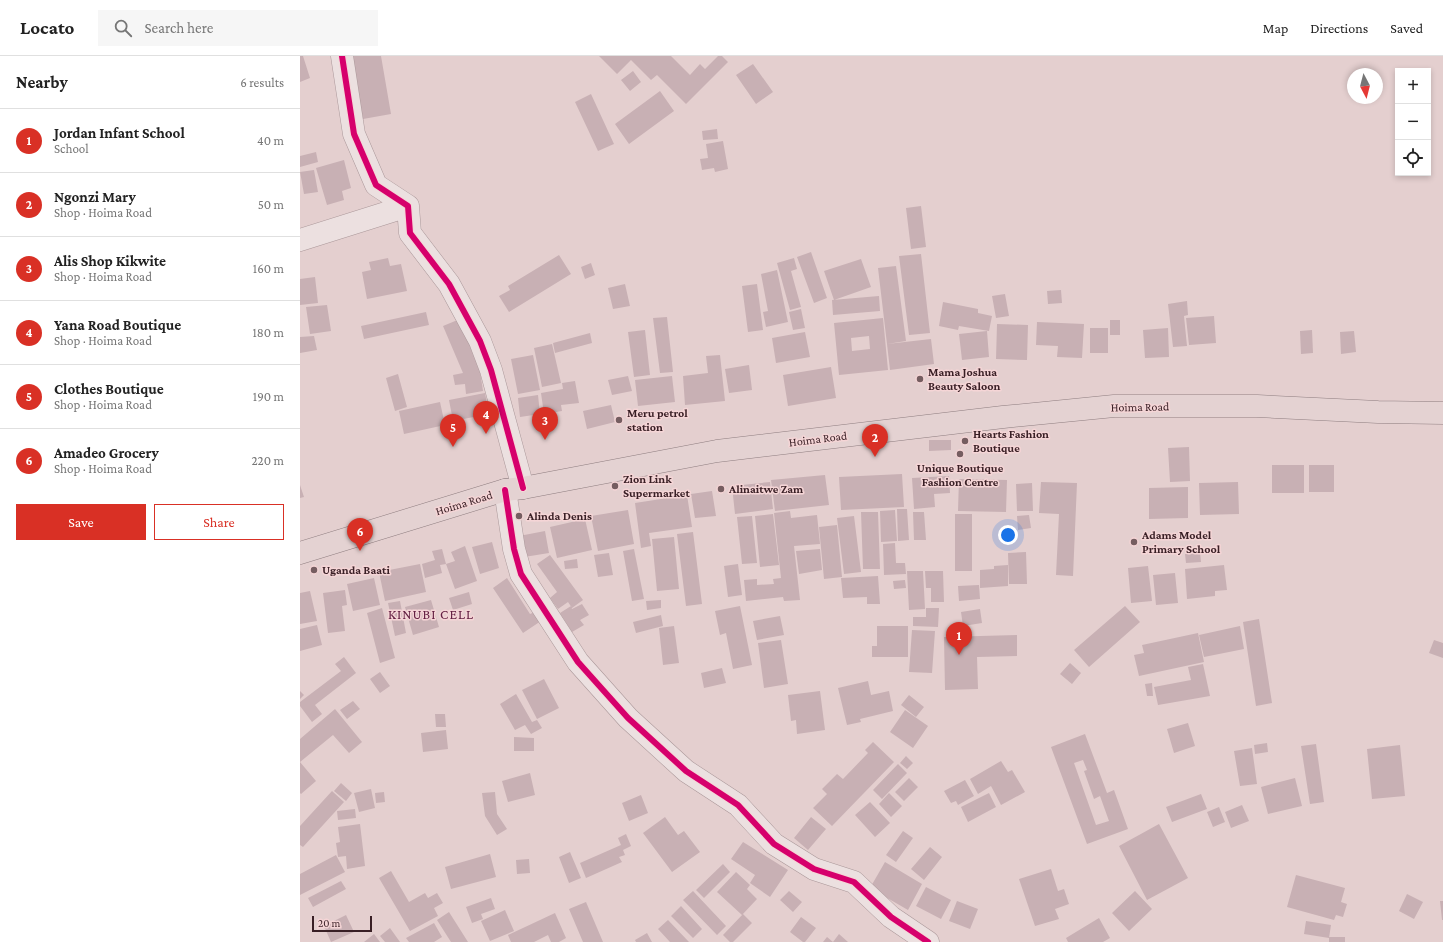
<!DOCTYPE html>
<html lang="en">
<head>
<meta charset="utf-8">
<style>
	:root { --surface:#fff; --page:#f6f6f6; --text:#222; --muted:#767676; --line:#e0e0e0; --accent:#d93025 }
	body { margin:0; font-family:"Crimson Pro",serif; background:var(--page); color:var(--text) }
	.controls { position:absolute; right:12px; top:12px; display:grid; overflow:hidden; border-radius:0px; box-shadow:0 2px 6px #0003 }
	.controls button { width:36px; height:36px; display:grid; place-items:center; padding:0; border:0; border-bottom:1px solid var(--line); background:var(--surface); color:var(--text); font:20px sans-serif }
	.compass { position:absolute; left:1047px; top:12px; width:36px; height:36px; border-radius:50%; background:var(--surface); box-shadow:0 2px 6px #0003; rotate:173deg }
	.scale { position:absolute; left:12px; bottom:10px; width:60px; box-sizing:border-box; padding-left:4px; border:2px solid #391f25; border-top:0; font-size:11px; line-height:14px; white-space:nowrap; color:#391f25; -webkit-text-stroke:3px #f5d5d6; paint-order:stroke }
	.you { position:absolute; left:708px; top:479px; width:14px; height:14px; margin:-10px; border:3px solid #fff; border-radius:50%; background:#1a73e8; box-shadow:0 0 0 6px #1a73e833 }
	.badge { display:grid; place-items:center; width:26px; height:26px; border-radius:50%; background:var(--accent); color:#fff; font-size:13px; font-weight:700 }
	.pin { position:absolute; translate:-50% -33px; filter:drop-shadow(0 1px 2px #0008) }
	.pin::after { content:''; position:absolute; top:21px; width:14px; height:12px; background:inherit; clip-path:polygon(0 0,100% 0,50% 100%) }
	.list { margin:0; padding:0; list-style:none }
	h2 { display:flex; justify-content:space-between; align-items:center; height:52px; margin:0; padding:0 16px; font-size:17px }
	h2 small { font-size:13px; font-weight:400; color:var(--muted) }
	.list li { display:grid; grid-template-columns:26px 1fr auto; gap:12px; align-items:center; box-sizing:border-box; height:64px; padding:0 16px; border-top:1px solid var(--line) }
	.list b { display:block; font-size:15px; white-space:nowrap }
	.list p { margin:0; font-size:13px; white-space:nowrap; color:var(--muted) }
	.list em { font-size:13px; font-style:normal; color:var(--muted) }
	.actions { display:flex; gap:8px; padding:12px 16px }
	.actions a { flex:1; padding:9px 0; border:1px solid var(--accent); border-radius:0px; text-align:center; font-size:14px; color:var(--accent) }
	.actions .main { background:var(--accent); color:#fff }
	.icon { flex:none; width:22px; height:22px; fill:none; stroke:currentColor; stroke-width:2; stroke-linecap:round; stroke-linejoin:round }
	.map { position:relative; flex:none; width:1143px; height:886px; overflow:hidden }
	header { display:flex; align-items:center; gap:24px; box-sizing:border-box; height:56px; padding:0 20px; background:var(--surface); border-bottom:1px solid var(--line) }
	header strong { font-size:19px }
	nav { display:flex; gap:22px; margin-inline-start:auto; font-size:14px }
	.search { width:280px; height:36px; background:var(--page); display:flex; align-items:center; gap:10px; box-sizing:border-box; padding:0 14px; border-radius:0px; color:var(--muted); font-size:15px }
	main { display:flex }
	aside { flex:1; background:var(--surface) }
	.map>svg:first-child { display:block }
	.building { fill:#c8b0b4; fill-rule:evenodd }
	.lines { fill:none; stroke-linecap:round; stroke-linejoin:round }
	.minor-casing { stroke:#aa9799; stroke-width:23 }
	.major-casing { stroke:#8f7e80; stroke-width:23 }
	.minor { stroke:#ece0e0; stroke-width:22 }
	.major { stroke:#e4d2d2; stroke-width:22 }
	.cycleway-casing { stroke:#f5d5d6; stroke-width:8 }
	.cycleway { stroke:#d6006c; stroke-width:6 }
	.poi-dot { fill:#755d60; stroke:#f5d5d6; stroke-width:1.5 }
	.labels { text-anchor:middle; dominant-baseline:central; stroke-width:3; stroke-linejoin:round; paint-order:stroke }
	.poi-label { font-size:12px; font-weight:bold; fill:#391f25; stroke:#f5d5d6; text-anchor:start }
	.street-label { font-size:12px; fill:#391f25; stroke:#f5d5d6 }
	.quarter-label { font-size:14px; letter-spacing:1px; fill:#642043; stroke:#f5d5d6 }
</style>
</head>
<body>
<header>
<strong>Locato</strong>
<div class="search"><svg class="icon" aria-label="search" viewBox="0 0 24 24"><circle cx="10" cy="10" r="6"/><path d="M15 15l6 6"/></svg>Search here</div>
<nav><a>Map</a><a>Directions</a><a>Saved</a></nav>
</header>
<main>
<aside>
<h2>Nearby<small>6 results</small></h2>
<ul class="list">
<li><span class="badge">1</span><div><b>Jordan Infant School</b><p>School</p></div><em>40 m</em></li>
<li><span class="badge">2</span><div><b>Ngonzi Mary</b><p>Shop · Hoima Road</p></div><em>50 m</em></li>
<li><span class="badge">3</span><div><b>Alis Shop Kikwite</b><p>Shop · Hoima Road</p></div><em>160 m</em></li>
<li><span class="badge">4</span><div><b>Yana Road Boutique</b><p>Shop · Hoima Road</p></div><em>180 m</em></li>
<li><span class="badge">5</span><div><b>Clothes Boutique</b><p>Shop · Hoima Road</p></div><em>190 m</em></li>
<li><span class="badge">6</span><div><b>Amadeo Grocery</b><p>Shop · Hoima Road</p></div><em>220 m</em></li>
</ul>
<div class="actions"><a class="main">Save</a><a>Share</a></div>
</aside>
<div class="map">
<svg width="1143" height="886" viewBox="0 0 1143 886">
	<rect width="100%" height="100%" fill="#e4cfcf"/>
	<path class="building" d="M0,0H3L10,22L0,26Z
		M52,0H81L91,58L63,63Z
		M299,0H371L390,19L400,8L405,13L418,0H422L428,6L386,48L357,19L351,24L331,4L317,18Z
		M453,8L473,36L456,48L436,19Z
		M333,15L341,26L330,35L321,24Z
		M360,35L374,55L329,88L315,68Z
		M291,38L314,88L298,95L275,46Z
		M417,73L418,83L403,84L402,75Z
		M423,85L428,113L415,116L414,112L402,114L400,103L408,102L406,88Z
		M16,96L18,106L0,111V100Z
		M44,104L51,132L42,135L44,144L27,149L16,112Z
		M14,114L18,136L4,138L0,116Z
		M621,150L626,191L611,193L606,152Z
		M511,196L527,242L514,247L497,201Z
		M621,198L630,277L609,279L599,200Z
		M259,199L271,218L209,256L199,240L210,234L208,230Z
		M88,202L90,210L101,208L107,235L67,243L62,216L71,214L69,206Z
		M494,202L497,213L491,215L501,251L490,254L477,207Z
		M561,203L571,231L534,244L524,215Z
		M291,207L295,219L285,223L281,211Z
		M596,210L606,285L587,288L578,212Z
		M477,214L488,266L466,271L463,256L468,255L461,218Z
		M15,221L18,247L0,249V223Z
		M325,228L330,250L313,253L308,232Z
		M457,228L463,274L448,276L442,230Z
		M761,234L762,247L748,248L747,235Z
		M705,238L709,260L696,262L692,240Z
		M579,240L580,255L533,259L532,244Z
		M887,245L888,259L884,260L887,290L873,291L868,248Z
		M643,246L678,253V257L692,260L689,275L659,270L658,274L639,270Z
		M27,249L31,275L10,278L6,251Z
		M501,253L505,272L493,274L489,256Z
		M126,256L129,269L64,283L61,270Z
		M914,260L916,287L889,289L886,262Z
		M367,261L373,316L360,317L353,262Z
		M583,262L588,314L539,319L534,267ZM569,280L570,293L552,295L551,282Z
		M160,263L180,315L183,335L166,338L165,328L155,329L153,319L163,317L143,270Z
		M810,264H820V279H810Z
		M737,266L784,268L782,302L757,301L758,290L736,289Z
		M697,268L728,269L727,304L696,303Z
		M790,272H808V297H790Z
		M868,272L869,301L845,302L843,274Z
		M345,274L350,319L334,321L328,276Z
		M1012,274L1013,297L1001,298L1000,275Z
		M687,275L689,301L662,304L659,278Z
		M1054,275L1056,296L1041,298L1040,276Z
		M505,276L510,301L476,307L472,282Z
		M290,277L292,287L255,297L253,287Z
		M14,280L17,294L0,297V281Z
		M631,283L634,308L590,314L587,288Z
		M252,288L261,327L242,331L234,292Z
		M233,299L240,334L218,338L211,303Z
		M420,299L425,345L385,349L383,320L408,317L406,300Z
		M449,309L452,334L429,337L425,313Z
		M531,311L536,342L488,350L483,319Z
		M98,318L107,351L95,355L86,322Z
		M328,320L332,335L312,339L308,324Z
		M372,320L375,346L338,350L335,324Z
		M275,325L279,347L261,349L262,355L244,358L241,337L263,333L262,327Z
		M185,337L189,358L153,365L149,344Z
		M238,339L240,358L220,361L218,342Z
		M140,346L145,369L104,378L99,355Z
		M311,349L315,366L287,373L283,355Z
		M629,384H651V394L629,395Z
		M889,391L890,425L870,426L868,392Z
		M972,409H1004V437H972Z
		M1009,409H1034V436H1009Z
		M602,418L604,451L541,454L539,421Z
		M525,419L529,449L475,455L471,424Z
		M649,420L650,437L634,438L635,451L614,453L612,422Z
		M659,423L707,424L706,456L658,455Z
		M470,426L473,453L435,458L432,430Z
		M741,426L777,427L773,520L756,519L759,458L739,457Z
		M938,426L939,458L900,459L899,427Z
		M732,427L733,455H717L716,428Z
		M0,429L4,441L0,442Z
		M888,431V462L849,463V432Z
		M412,435L416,460L395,462L391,438Z
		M387,439L392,471L349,477L351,490L341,492L335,447Z
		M597,453H607L609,484L598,485Z
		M328,454L334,488L298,495L291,460Z
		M595,454L597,485L581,486L580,455Z
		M490,455L491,462L517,459L520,488L494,490L500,544L484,545L483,541L446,545L444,524L457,523V529L474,528L473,523L481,522L474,457Z
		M561,456H578L580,513H563Z
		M613,456H624L626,484H614Z
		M473,458L479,509L460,511L455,460Z
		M655,458H672V515H655Z
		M729,459L731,472L718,474L717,460Z
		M452,460L457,507L442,508L437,461Z
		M554,460L561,516L544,518L537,462Z
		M285,463L292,494L257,502L250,471Z
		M537,469L542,521L524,523L519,471Z
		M245,475L249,497L218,502L214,481Z
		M393,476L402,548L386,550L377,478Z
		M374,481L379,533L357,535L352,483Z
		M192,486L199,512L180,518L172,491Z
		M595,487L596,507H605L606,518L584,519L583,488Z
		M165,490L177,525L155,533L146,508L155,505L151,496Z
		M142,493L146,508L140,509L142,517L125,522L122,508L135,504L132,495Z
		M334,493L344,543L332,545L323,495Z
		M520,493L522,514L499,518L496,495Z
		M726,496L727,528H709L708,497Z
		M900,496L901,506L886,507L885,498Z
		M309,497L313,519L298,521L294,499Z
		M250,499L283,544L272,552L268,546L258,553L250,542L257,536L237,508Z
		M277,503L278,512L265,513L264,505Z
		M120,508L126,536L85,545L79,516Z
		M438,508L442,539L428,541L424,510Z
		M708,509V530L680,532V514L694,513V510Z
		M924,509L927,534L915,535V540L887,543L885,513Z
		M848,510L852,545L831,547L828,512Z
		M607,515H623L625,553L609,554Z
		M625,515H643L644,546H631V532H626Z
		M875,517L878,547L856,549L853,519Z
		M578,520L580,548H567V541L543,542L541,522Z
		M74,522L80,549L53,555L47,528Z
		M207,522L230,558L235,556L241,565L223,577L193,532Z
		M605,524L606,532L594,533L593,525Z
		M679,529L680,543L659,545L658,530Z
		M45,534L47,549L42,550L45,575L28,577L23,537Z
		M10,535L17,565L0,568V537Z
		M169,536L172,548L153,554L149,542Z
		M131,544L139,571L113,579L105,551Z
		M361,544V552L347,554L346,545Z
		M100,545L106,577L95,580L88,547Z
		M282,548L289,559L280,564L284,569L272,576L260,557L271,550L272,553Z
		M440,550L452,609L433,613L426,577L420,579L415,555Z
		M825,550L840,566L789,611L774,594Z
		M82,552L95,602L80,607L67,557Z
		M626,552H639L638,571L613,570V561H626Z
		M680,553L682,567L663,570L661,556Z
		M361,559L363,570L336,577L333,566Z
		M480,560L484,579L457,584L453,565Z
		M959,563L972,647L956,650L943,566Z
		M17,569L22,589L0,595V573Z
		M374,570L379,607L363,609L359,572Z
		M577,570H608V601H572V590H577Z
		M940,570L944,593L904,601L899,579Z
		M612,574L635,575L632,617L609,616Z
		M898,577L904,606L839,620L834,599L844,597L842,589Z
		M717,579V600L677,601L678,633L645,634L644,581Z
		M481,584L488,628L464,632L458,587Z
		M1134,584L1143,587V602L1129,597Z
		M44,601L56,617L15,649L22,658L12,666L0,650V646L41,615L35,608Z
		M770,607L781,617L772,628L760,618Z
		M903,608L910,640L858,649L854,631L891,624L888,611Z
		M422,612L426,627L404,632L401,617Z
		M80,616L90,630L80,637L70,623Z
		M244,623L259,652L237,663L222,634Z
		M568,625L571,639L589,635L593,655L560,663L561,666L547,669L538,632Z
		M852,627L853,640H847L845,628Z
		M0,635L4,639L0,643Z
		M520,635L525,674L497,678L496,664L491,665L488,639Z
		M216,638L232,666L237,664L242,672L231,678L225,669L215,674L200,648Z
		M609,639L624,651L616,661L601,649Z
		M53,645L60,653L47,663L40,654Z
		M35,653L62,686L49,697L33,679L0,706V683Z
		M605,654L628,670L613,692L590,676Z
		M135,658H145L146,671H136Z
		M888,667L895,690L874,697L867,673Z
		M146,674L148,693L123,696L121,677Z
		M785,678L807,737L814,734L828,773L787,788L751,691ZM783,704L787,714L784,715L794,743L800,740L809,765L796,769L774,707Z
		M214,681L234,682V695H214Z
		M573,686L594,706L532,770L513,752L527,738L522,733L537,718L543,723L568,697L565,694Z
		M967,687L968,696L955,698L954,689Z
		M1016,688L1024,746L1010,748L1001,690Z
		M1100,689L1105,740L1072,743L1067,693Z
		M952,692L957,728L940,730L934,695Z
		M606,700L613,707L607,713L600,707Z
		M701,705L708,716L712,714L725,736L701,749L691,730L678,738L670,723Z
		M0,706L16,725L1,738L0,737Z
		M598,708L607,717L582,743L573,734Z
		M230,717L235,739L208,746L202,725Z
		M609,722L618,731L604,745L595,736Z
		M995,722L1002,750L968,758L961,731Z
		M665,724L674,740L658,749L656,745L651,747L644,735Z
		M41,727L52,737L46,745L34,735Z
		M71,733L75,752L59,756L54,737Z
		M32,735L44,746L3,791L0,789V770Z
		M84,736L85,746L76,747L75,737Z
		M195,736L197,758L207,773L197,779L185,760L182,737Z
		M589,737L602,750L591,761L579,748Z
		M689,737L696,751L668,766L661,751Z
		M901,738L907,753L872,766L866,751Z
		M341,739L348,757L329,765L322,747Z
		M570,746L590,767L575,781L555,759Z
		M942,749L949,765L931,772L925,756Z
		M919,751L925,766L913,771L907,756Z
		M55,753L56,762L38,764L37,755Z
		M365,761L378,779L384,775L400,796L372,816L343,777Z
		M511,761L526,773L508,794L494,782Z
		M60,768L65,810L47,813L46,800L38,801L36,787L40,786L38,771Z
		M859,768L888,822L847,844L819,790Z
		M603,775L613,782L596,806L586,799Z
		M326,778L331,790L323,794L325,799L319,801L322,806L286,822L280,807L321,789L318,782Z
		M443,786L488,814L470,841L450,827L455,819L431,803Z
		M630,791L642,801L624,824L611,813Z
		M270,796L281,822L269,827L259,801Z
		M190,798L196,821L151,833L145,811Z
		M36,799L45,816L0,839V818Z
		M229,803L230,817L217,818L216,804Z
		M585,806L622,828L608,854L570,832Z
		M423,808L430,816L404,842L396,834Z
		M751,813L758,835L764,833L769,848L755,853L759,863L735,870L719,823Z
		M91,815L109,846L125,837L128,842L137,837L143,847L134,852L138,860L110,875L79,822Z
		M436,816L450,829L447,833L457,843L442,859L417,836Z
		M996,819L1045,832L1041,846L1047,848L1043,861L1036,859L1034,864L987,851Z
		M41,825L46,833L13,851L8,842Z
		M626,831L651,844L641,863L616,850Z
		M393,835L426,870L417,879L383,844Z
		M489,835L502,846L493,856L480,844Z
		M835,835L852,853L829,875L812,857Z
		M1107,838L1123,846L1114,863L1099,855Z
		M191,842L195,853L181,858L183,863L172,867L166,851Z
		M657,845L678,853L670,873L649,865Z
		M1140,845H1143V864H1142Z
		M286,846L303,886H283L269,853Z
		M381,850L402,873L393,882L371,860Z
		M205,854L214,875L190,885L181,865Z
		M149,856L168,886H151L137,864Z
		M255,857L266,882L259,886H251L248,879L234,886H211L208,879Z
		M443,858L452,867L433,886H430L423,879Z
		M46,859L54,876L31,886L24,870Z
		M501,861L516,872L505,886H503L490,876Z
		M799,862L810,882L803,886H768L766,882Z
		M368,864L389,886H370L358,873Z
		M1006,865L1031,869L1029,882L1004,878Z
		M134,867L142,881L134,886H109L106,882Z
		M90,872L100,886H85L80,880Z
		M347,877L352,886H336L335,884Z
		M74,878L80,886H64Z
		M539,878L548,886H523L527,881L533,886Z
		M1029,881H1045V886H1029Z"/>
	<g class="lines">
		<defs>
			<path id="minor" d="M42,0L54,78L76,129L108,150L110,177L149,228L180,285L191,314L223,432
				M0,184L108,150
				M205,434L214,493L221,518L278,606L328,662L386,715L438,749L474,788L514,813L554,826L591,861L628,886"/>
			<path id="major" d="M0,497L205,434L223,432L417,395L703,361L814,350H957L1078,356L1143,357"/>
		</defs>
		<use href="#minor" class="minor-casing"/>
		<use href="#major" class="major-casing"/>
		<use href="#minor" class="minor"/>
		<use href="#major" class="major"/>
		<defs>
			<path id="cycleway" d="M42,0L54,78L76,129L108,150L110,177L149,228L180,285L191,314L223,432
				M205,434L214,493L221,518L278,606L328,662L386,715L438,749L474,788L514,813L554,826L591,861L628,886"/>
		</defs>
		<use href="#cycleway" class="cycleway-casing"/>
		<use href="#cycleway" class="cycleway"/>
	</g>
	<g class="poi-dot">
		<circle cx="620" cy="323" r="4"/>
		<circle cx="319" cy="364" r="4"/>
		<circle cx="665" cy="385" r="4"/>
		<circle cx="660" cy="398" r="4"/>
		<circle cx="315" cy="430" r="4"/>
		<circle cx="421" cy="433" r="4"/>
		<circle cx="219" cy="460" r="4"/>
		<circle cx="834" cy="486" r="4"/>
		<circle cx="14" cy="514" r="4"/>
	</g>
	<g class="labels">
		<g class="poi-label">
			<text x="628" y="316">Mama Joshua<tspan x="628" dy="14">Beauty Saloon</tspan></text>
			<text x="327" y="357">Meru petrol<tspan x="327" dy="14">station</tspan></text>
			<text x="673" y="378">Hearts Fashion<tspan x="673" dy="14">Boutique</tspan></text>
			<text x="660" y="412" text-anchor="middle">Unique Boutique<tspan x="660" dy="14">Fashion Centre</tspan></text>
			<text x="323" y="423">Zion Link<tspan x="323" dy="14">Supermarket</tspan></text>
			<text x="429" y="433">Alinaitwe Zam</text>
			<text x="227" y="460">Alinda Denis</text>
			<text x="842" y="479">Adams Model<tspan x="842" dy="14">Primary School</tspan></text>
			<text x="22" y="514">Uganda Baati</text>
		</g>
		<g class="street-label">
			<text transform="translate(840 351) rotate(-1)">Hoima Road</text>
			<text transform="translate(518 383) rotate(-7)">Hoima Road</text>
			<text transform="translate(164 447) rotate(-17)">Hoima Road</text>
		</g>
		<g class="quarter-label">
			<text x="131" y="558">KINUBI CELL</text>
		</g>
	</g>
</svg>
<div class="controls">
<button>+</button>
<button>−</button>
<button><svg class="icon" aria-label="locate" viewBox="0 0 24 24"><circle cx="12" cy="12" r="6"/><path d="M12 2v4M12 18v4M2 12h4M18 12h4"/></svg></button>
</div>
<svg class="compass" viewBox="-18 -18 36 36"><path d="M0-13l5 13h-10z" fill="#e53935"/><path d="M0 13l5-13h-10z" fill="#767676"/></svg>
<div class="scale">20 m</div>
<div class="you"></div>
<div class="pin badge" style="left:659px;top:599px">1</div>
<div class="pin badge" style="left:575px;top:401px">2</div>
<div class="pin badge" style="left:245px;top:384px">3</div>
<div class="pin badge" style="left:186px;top:378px">4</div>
<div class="pin badge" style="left:153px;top:391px">5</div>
<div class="pin badge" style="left:60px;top:495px">6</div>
</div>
</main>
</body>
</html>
